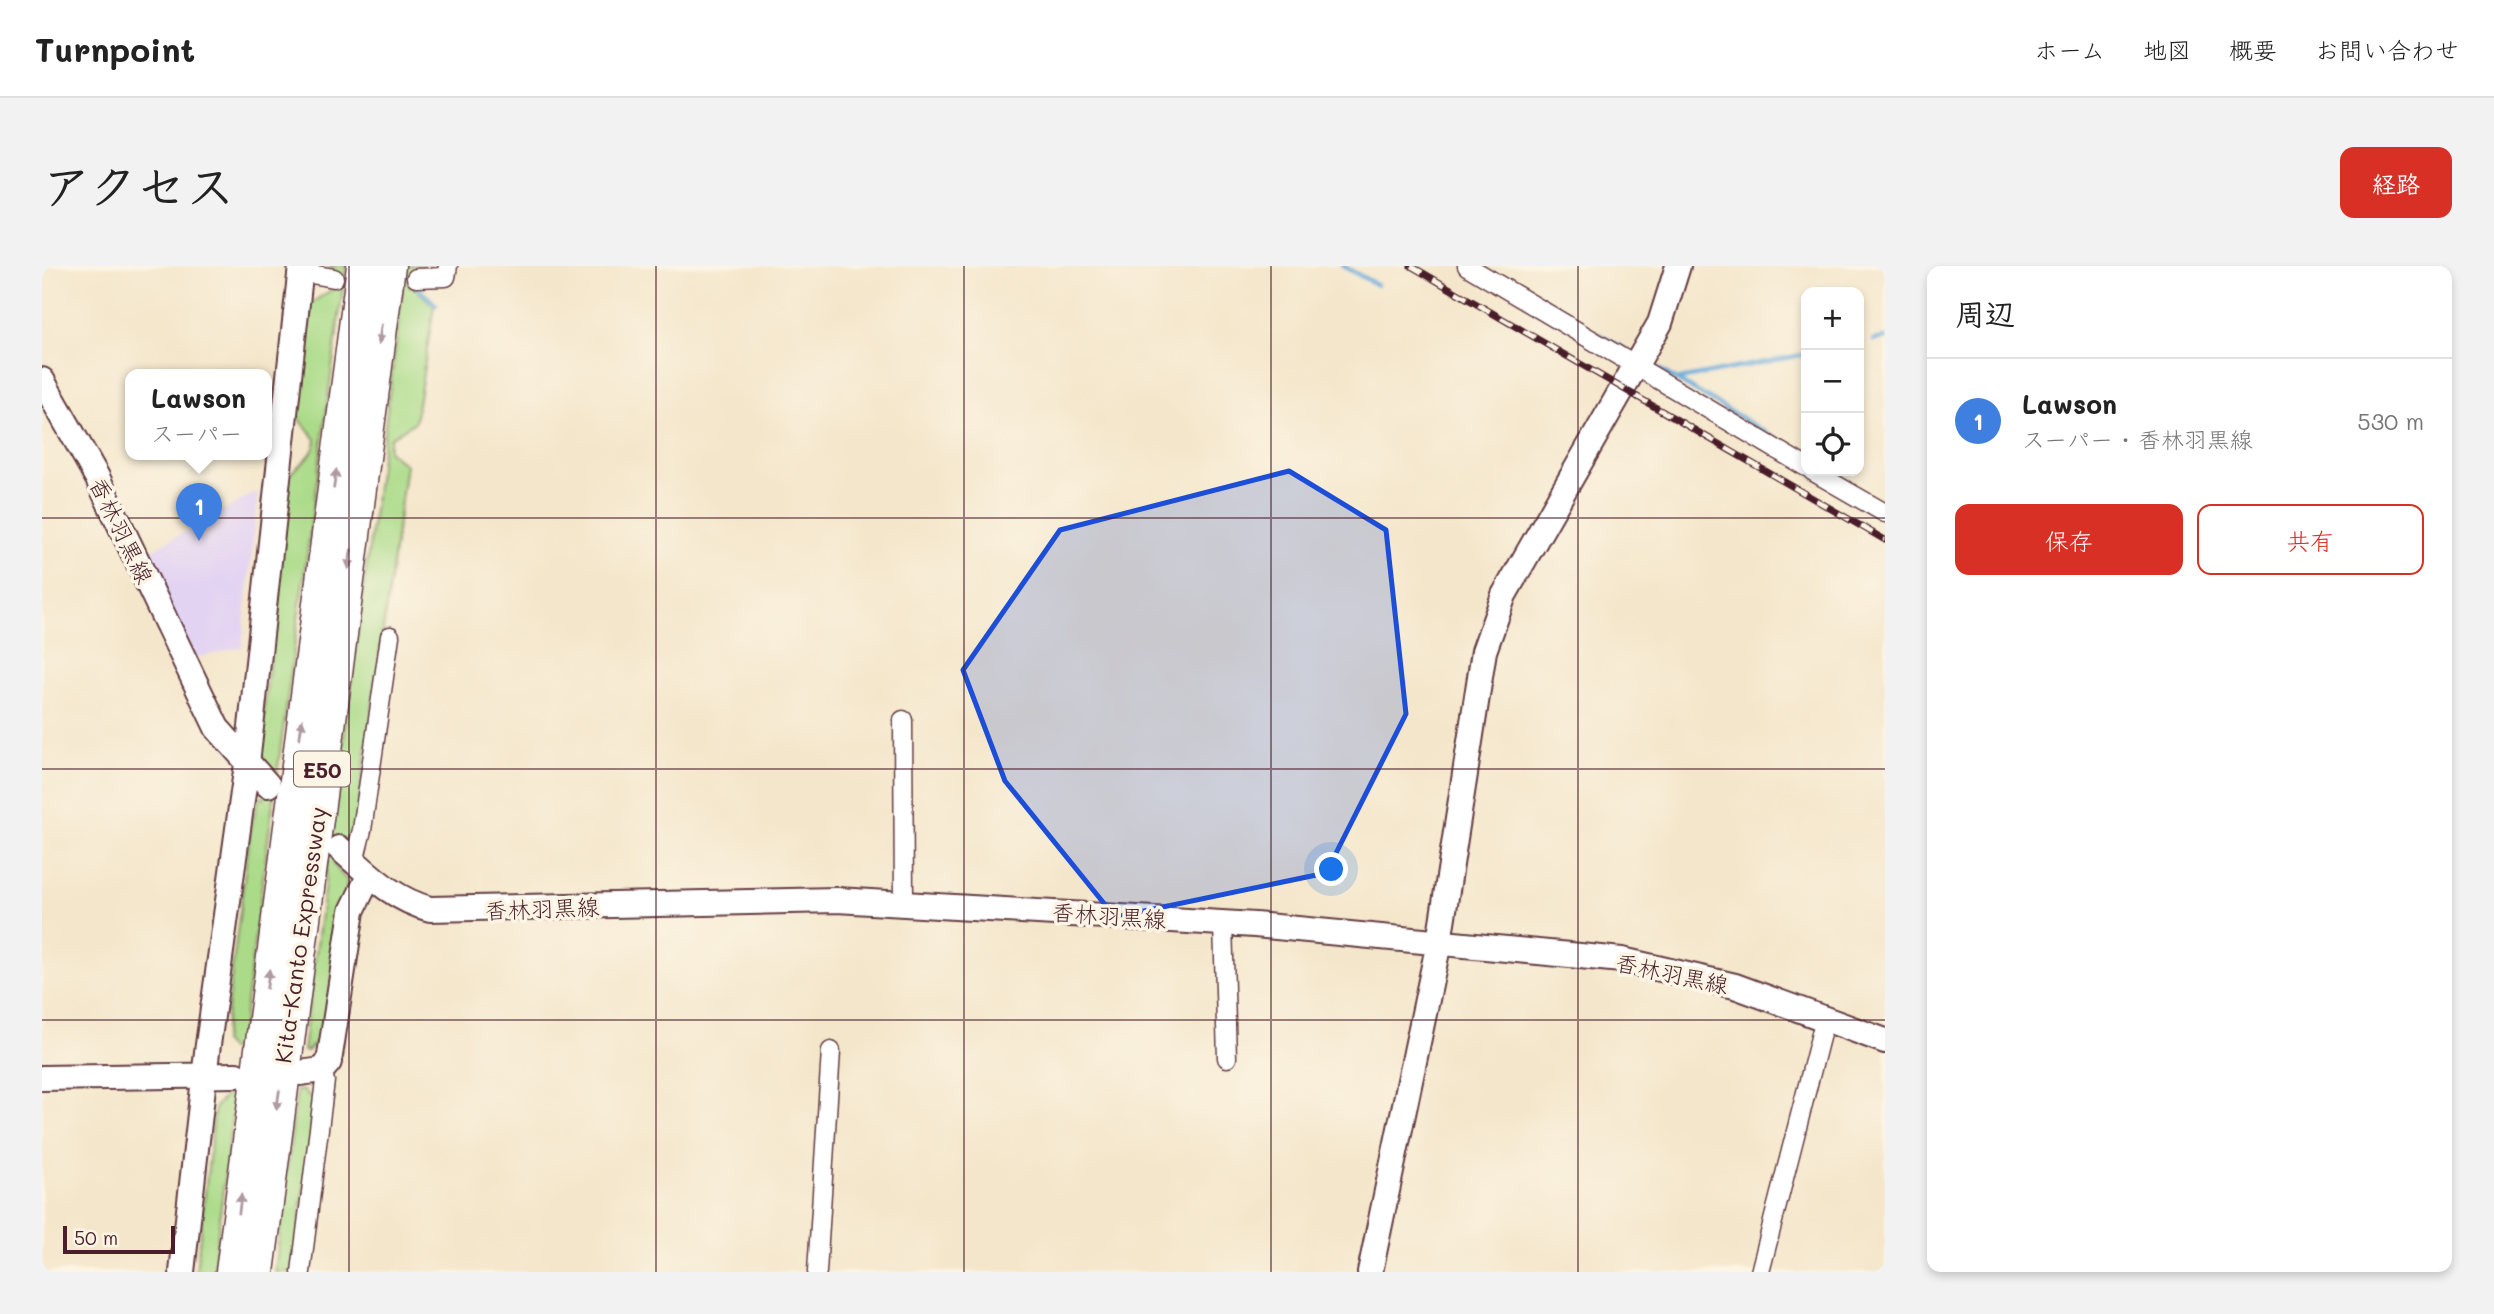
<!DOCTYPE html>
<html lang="ja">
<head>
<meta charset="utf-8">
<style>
	:root { --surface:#fff; --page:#f2f2f2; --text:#222; --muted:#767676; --line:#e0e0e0; --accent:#d93025 }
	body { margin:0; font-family:Mali,"Klee One",sans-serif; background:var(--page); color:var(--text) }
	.controls { position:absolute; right:21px; top:21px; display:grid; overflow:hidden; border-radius:14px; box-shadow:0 4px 10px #0003 }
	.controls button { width:63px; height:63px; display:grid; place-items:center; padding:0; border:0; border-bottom:2px solid var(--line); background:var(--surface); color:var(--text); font:35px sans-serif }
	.scale { position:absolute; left:21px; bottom:18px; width:112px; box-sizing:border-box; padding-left:7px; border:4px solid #4a1f2b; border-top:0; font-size:19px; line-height:24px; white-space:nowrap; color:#4a1f2b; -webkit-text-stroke:5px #fcf5e5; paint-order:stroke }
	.you { position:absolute; left:1290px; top:604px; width:24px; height:24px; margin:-18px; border:5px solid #fff; border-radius:50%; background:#1a73e8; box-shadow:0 0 0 10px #1a73e833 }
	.badge { display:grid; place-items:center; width:46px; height:46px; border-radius:50%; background:var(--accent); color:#fff; font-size:23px; font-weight:700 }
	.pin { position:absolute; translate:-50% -58px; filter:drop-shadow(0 2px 4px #0008) }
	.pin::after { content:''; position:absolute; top:37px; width:24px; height:21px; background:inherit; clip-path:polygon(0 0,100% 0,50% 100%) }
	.popup { position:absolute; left:83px; top:103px; width:147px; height:91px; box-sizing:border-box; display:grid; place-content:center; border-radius:14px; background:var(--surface); filter:drop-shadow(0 2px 5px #0005); font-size:23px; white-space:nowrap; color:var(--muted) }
	.popup b { font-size:26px; color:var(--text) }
	.popup::after { content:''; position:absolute; left:50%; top:100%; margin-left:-14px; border:14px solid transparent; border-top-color:var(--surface) }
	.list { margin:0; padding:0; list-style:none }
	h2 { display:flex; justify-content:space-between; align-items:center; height:91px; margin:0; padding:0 28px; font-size:30px }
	h2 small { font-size:23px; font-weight:400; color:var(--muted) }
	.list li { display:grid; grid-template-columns:46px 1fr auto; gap:21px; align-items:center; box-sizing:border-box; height:126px; padding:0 28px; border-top:2px solid var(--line) }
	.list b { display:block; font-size:26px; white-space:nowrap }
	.list p { margin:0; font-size:23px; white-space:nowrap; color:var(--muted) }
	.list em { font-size:23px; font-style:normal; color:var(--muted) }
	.actions { display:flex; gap:14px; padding:21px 28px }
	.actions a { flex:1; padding:16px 0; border:2px solid var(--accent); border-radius:14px; text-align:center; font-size:24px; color:var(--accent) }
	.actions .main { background:var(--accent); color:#fff }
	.icon { flex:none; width:38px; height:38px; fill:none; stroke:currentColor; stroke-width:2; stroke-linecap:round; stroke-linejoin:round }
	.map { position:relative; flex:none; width:1843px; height:1006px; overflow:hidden; border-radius:14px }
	header { display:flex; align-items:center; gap:42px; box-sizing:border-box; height:98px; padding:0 35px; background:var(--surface); border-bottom:2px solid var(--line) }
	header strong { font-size:33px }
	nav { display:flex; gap:38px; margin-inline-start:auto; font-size:24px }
	.intro { display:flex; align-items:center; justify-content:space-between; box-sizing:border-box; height:168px; padding:0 42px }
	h1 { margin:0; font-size:49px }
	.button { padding:18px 32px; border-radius:14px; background:var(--accent); color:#fff; font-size:24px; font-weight:700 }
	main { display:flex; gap:42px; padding:0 42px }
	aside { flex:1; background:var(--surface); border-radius:14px; box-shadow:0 4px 10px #0003 }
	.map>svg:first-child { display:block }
	.built { fill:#e3d3f3 }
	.green { fill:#abdb89; stroke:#7a7d5a; stroke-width:2 }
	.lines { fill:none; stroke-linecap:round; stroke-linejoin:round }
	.stream { stroke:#64a8d9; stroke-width:4.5 }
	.street-casing { stroke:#643d43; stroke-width:21 }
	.secondary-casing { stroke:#643d43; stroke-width:28 }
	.highway-casing { stroke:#643d43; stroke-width:35 }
	.street { stroke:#fff; stroke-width:18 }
	.secondary { stroke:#fff; stroke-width:24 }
	.highway { stroke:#fff; stroke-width:32 }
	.rail-casing { stroke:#4a1f2b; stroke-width:7 }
	.rail { stroke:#fcf5e5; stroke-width:4.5; stroke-dasharray:13; stroke-linecap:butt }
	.oneway { fill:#ae9aa0 }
	.marked { fill:#1d4ed8; fill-opacity:0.2; stroke:#1d4ed8; stroke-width:5; stroke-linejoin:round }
	.grid { fill:none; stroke:#4a1f2b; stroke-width:2; stroke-opacity:0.55 }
	.labels { text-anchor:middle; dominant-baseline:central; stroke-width:7; stroke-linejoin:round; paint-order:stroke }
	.shield { fill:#fcf5e5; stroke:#7f5f63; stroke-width:2 }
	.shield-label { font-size:21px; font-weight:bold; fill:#4a1f2b }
	.street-label { font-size:23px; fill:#4a1f2b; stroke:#fcf5e5 }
</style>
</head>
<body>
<header>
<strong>Turnpoint</strong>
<nav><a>ホーム</a><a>地図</a><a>概要</a><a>お問い合わせ</a></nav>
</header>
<div class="intro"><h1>アクセス</h1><a class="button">経路</a></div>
<main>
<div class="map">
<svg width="1843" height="1006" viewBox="0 0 1843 1006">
	<rect width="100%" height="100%" fill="#fcf5e5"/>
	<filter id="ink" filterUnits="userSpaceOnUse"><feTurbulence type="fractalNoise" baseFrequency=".0143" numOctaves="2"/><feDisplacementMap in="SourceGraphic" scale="14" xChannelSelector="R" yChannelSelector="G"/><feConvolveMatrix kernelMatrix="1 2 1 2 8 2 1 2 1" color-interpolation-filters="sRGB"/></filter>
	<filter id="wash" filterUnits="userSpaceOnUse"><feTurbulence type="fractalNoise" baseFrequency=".00686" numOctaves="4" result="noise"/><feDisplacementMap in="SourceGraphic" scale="28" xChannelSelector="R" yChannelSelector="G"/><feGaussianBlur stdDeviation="1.57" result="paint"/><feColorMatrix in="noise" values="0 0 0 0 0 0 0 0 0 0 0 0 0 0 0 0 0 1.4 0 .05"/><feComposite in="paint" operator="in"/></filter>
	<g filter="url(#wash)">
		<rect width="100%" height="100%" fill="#f4e6cb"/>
		<path class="built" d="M216,225L200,381L149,393L101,289Z"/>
		<path class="green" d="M287,0H304L197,788H192L181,776L209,559L218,530L222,533L230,510L218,484L248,207C260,197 273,189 274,173L254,149L266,39L291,23L293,5Z
			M364,0H385L375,4L374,23L392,40L373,156L348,172L346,185L364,199L313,564L303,576L300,574L291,598L305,615L284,764L266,785H261Z
			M255,824L262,825L273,835L251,1006H233Z
			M188,825H193L171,1006H154L173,841Z"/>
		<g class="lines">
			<path class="stream" d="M1301,0L1335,19
				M375,21L394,39
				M1558,69L1584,84
				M1832,74L1843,72
				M1817,78V77
				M1613,101L1764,190
				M1638,113L1764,88
				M1788,205L1811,219"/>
		</g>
	</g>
	<g filter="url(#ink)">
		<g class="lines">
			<defs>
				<path id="street" d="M1425,0L1764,201
					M258,6L292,12
					M374,12L404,11L406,0
					M1770,205L1843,247
					M861,454L862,636
					M312,596L320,564L348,370
					M1181,657L1185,792
					M259,1006L283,815L280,804
					M775,1006L789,785
					M1718,1006L1783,752"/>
				<path id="secondary" d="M0,114L55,211L175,462L226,519
					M297,582C326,607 350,633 388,643L795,634L1213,659L1580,694L1693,720L1843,775
					M258,807L280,804L287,796L310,645L327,610
					M0,812L194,809
					M140,1006L165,786L205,498L259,0
					M1328,1006L1397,676L1442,385L1462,329L1618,57L1636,0"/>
				<path id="highway" d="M190,1006L321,0
					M216,1006L347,0"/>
			</defs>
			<use href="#street" class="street-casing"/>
			<use href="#secondary" class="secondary-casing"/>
			<use href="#highway" class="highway-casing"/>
			<use href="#street" class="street"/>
			<use href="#secondary" class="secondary"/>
			<use href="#highway" class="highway"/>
			<defs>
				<path id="rail" d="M1369,0L1843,274"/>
			</defs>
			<use href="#rail" class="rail-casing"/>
			<use href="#rail" class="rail"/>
		</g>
		<defs><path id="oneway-solid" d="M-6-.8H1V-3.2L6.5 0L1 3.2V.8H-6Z" transform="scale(1.75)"/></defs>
		<g class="oneway">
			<use href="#oneway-solid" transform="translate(338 68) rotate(98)"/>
			<use href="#oneway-solid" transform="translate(293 213) rotate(-82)"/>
			<use href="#oneway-solid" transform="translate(308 293) rotate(98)"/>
			<use href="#oneway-solid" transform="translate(259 463) rotate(-82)"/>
			<use href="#oneway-solid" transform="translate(226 713) rotate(-82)"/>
			<use href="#oneway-solid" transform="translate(236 834) rotate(98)"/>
			<use href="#oneway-solid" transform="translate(198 938) rotate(-83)"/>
		</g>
	</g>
	<path class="marked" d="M1247,205L1344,264L1364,448L1284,607L1073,651L963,515L921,404L1018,264Z"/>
	<path class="grid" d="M307,0V1006M614,0V1006M922,0V1006M1229,0V1006M1536,0V1006M0,252H1843M0,503H1843M0,754H1843"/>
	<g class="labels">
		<rect class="shield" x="252" y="485.5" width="56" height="35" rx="5"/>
		<g class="shield-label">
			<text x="280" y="503">E50</text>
		</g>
		<g class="street-label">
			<text transform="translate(80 264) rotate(64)">香林羽黒線</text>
			<text transform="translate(500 642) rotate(-2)">香林羽黒線</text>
			<text transform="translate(1067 649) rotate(4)">香林羽黒線</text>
			<text transform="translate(258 669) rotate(-82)">Kita-Kanto Expressway</text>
			<text transform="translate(1630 707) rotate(12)">香林羽黒線</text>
		</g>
	</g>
</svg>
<div class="controls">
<button>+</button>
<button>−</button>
<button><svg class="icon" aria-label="locate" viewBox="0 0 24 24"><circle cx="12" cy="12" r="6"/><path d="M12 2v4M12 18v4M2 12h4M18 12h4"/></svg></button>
</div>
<div class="scale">50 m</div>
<div class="you"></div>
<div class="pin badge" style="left:157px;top:275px;background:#3f7fe0">1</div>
<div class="popup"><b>Lawson</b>スーパー</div>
</div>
<aside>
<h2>周辺<small></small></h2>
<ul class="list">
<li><span class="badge" style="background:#3f7fe0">1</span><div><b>Lawson</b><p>スーパー · 香林羽黒線</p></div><em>530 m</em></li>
</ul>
<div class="actions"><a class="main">保存</a><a>共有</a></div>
</aside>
</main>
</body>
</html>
